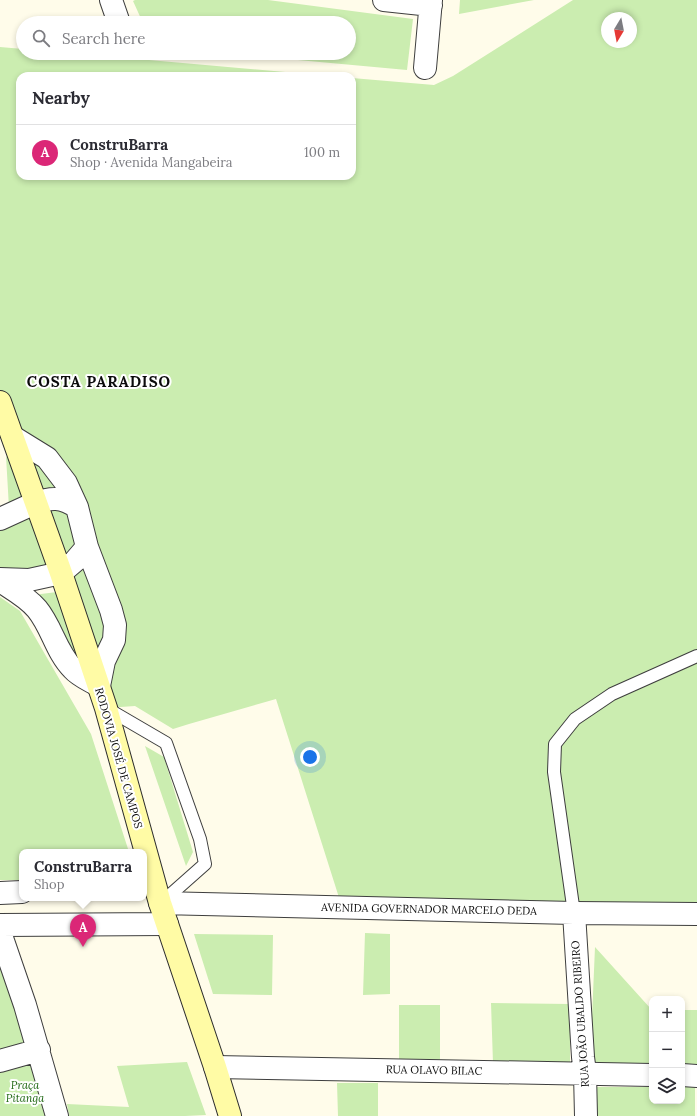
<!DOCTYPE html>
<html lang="en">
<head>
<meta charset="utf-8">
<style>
	:root { --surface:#fff; --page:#f2f2f3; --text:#2b2b33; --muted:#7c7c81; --line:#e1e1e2; --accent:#db2777 }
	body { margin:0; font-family:Lora,serif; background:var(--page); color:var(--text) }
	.controls { position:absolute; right:12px; bottom:12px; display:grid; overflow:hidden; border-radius:8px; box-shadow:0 2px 6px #0003 }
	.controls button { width:36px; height:36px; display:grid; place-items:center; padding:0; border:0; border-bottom:1px solid var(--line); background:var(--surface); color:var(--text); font:20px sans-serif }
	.compass { position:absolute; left:601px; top:12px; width:36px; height:36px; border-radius:50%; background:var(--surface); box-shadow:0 2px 6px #0003; rotate:190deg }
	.you { position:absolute; left:310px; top:757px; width:14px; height:14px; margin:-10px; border:3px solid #fff; border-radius:50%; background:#1a73e8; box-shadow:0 0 0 6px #1a73e833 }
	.badge { display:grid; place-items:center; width:26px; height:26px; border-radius:50%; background:var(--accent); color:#fff; font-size:13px; font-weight:700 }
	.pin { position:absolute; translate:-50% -33px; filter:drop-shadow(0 1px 2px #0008) }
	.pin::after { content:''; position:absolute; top:21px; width:14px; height:12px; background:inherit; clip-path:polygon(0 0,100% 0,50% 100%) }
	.popup { position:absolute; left:19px; top:849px; width:128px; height:52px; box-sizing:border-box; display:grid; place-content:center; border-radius:8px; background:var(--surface); filter:drop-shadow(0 1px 3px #0005); font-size:13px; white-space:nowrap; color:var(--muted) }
	.popup b { font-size:15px; color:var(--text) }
	.popup::after { content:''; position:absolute; left:50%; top:100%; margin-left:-8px; border:8px solid transparent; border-top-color:var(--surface) }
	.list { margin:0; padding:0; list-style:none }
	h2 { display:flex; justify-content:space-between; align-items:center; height:52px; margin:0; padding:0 16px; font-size:17px }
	h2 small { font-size:13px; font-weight:400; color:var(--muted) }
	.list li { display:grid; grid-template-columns:26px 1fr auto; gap:12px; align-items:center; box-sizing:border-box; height:56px; padding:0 16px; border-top:1px solid var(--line) }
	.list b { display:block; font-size:15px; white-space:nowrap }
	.list p { margin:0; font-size:13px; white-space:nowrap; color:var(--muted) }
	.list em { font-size:13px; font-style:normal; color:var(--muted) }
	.icon { flex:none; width:22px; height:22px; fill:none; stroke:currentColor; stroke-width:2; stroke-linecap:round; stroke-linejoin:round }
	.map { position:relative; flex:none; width:697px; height:1116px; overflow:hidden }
	.search { position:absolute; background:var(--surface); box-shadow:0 2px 6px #0003; left:16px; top:16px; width:340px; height:44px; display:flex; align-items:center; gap:10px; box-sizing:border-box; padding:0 14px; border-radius:22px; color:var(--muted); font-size:15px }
	.panel { position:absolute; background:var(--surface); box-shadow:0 2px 6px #0003; left:16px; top:72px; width:340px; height:108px; border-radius:12px }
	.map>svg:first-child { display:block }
	.green { fill:#cbedb0; fill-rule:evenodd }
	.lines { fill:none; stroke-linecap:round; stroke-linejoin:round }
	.service-casing { stroke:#3e3e3e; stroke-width:14 }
	.minor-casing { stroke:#3e3e3e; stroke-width:24 }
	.tertiary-casing { stroke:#3e3e3e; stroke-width:24 }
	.secondary-casing { stroke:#2d2d2d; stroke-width:24 }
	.service { stroke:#fff; stroke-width:12 }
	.minor { stroke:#fff; stroke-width:22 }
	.tertiary { stroke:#fff; stroke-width:22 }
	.secondary { stroke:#fffba5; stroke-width:22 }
	.labels { text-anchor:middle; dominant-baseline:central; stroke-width:4; stroke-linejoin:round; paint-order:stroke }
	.street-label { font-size:11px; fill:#0b0b0b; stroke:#fff }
	.park-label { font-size:11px; font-style:italic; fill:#226916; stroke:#fff }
	.district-label { font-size:15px; font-weight:bold; letter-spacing:1px; fill:#0b0b0b; stroke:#fff }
</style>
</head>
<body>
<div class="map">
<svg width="697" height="1116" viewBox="0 0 697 1116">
	<rect width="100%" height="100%" fill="#fffcea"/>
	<path class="green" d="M135,0H268L413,19L407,70L221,53H349V23H143L133,1Z
		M460,0H534L459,14Z
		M573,0H697V906L342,907L276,699L189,724L173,729L135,706L106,708L61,573L0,579V519L35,503L0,414V47L23,49V53H70L331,76H20V176H352V78L434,85L453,76ZM607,18H631V42H607Z
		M6,456L16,470L23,499L9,508Z
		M57,592L85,669L33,595Z
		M0,597L20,611L91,734L129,852H22V880H0Z
		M145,746L164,757L193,852L186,866Z
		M365,933L390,934V994L363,995Z
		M194,934L273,935L272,995L213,994Z
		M595,947L651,1009V1069L590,1065Z
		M0,954L57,1116H0Z
		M491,1003L570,1004V1064L493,1063Z
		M399,1005H440V1062L399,1064Z
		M682,1010H697V1070H682Z
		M187,1062L206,1115L185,1116H69L67,1104L129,1107L117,1066Z
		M337,1083H378V1116H338Z
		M597,1087H652V1101H682V1087H695V1116H597Z"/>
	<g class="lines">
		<defs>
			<path id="service" d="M106,708L166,743L200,839L205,864L161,903
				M574,913L554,772L555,744L575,719L612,694L697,656"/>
			<path id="minor" d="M111,0L119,23
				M384,0L431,5
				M425,68L431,0
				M0,519L35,503
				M0,579L29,580L61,573
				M0,581C12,589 27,597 37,609C52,627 56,652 73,669C79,676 91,681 99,686
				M160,903L574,913L697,914
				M574,913L583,1057L585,1073L586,1116
				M0,925L167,924
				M0,954L2,938L25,1005L57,1116
				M0,1061L39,1050
				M215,1067L652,1075
				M682,1075L697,1076"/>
			<path id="tertiary" d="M13,437L47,458L66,483L77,507L87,547L111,610L115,625L114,640L104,661L99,686
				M35,503C52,497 61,497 77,507
				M61,573L75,561L87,547
				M0,893L22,892"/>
			<path id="secondary" d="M0,402L61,573L106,708L160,903L215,1067L230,1116"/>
		</defs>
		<use href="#service" class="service-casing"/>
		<use href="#minor" class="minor-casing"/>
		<use href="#tertiary" class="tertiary-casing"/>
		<use href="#secondary" class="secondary-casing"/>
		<use href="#service" class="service"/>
		<use href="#minor" class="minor"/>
		<use href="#tertiary" class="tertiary"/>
		<use href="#secondary" class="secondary"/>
	</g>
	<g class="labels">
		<g class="street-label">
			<text transform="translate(119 758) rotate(74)">RODOVIA JOSÉ DE CAMPOS</text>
			<text transform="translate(429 909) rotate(1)">AVENIDA GOVERNADOR MARCELO DEDA</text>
			<text transform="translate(580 1014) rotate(-94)">RUA JOÃO UBALDO RIBEIRO</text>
			<text transform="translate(434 1070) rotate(1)">RUA OLAVO BILAC</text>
		</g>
		<g class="park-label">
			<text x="25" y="1085">Praça<tspan x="25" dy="13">Pitanga</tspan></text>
		</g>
		<g class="district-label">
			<text x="99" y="381">COSTA PARADISO</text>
		</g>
	</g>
</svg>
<div class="controls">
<button>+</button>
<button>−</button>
<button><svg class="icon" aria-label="layers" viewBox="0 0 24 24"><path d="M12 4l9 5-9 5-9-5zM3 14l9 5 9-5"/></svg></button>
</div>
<svg class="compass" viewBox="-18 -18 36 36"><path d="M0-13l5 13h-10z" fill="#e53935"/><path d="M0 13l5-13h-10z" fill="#7c7c81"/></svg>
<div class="you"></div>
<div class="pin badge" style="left:83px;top:947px">A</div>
<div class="popup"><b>ConstruBarra</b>Shop</div>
<div class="search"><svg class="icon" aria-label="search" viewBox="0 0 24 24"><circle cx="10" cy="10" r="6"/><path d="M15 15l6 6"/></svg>Search here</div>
<section class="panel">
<h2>Nearby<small></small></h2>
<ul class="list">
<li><span class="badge">A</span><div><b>ConstruBarra</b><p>Shop · Avenida Mangabeira</p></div><em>100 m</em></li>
</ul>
</section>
</div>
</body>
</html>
